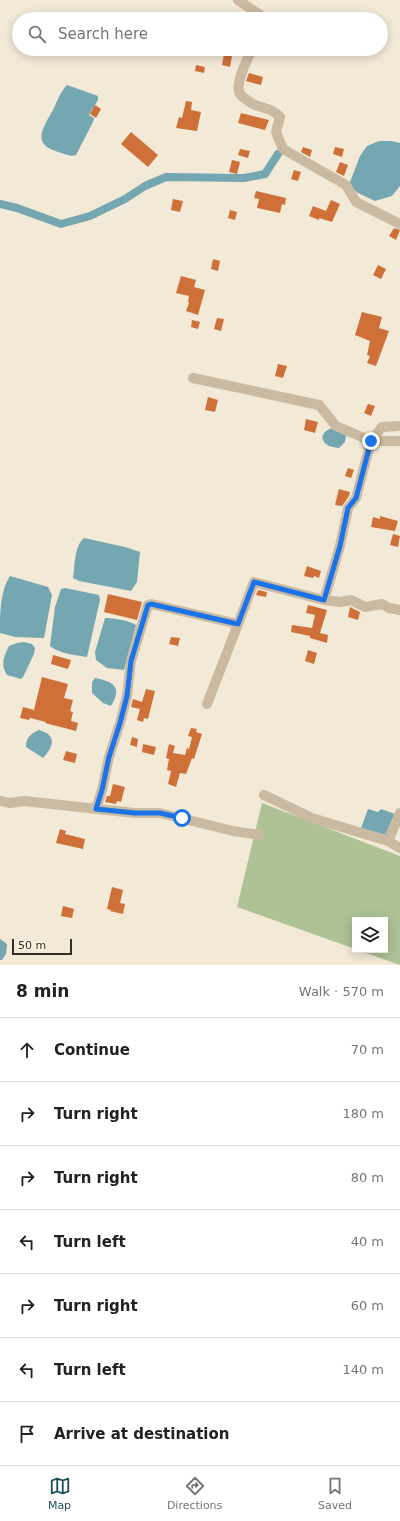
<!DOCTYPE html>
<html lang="en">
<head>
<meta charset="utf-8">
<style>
	:root { --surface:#fff; --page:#f6f6f6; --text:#202124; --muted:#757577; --line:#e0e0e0; --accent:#184d5a }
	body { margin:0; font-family:"DejaVu Sans",sans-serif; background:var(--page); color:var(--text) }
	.controls { position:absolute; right:12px; bottom:12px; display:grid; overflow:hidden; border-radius:0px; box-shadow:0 2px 10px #0003 }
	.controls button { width:36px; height:36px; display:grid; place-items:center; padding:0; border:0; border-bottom:1px solid var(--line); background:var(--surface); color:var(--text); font:20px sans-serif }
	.scale { position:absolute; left:12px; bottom:10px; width:60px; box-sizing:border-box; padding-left:4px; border:2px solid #352c25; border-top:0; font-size:11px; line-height:14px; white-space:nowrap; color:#352c25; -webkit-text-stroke:3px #faf3e3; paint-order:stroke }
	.stop { position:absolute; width:12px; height:12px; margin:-9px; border:3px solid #1a73e8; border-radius:50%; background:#fff }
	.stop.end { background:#1a73e8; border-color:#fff; box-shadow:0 1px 4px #0008 }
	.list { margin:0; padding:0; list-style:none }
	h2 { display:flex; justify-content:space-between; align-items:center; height:52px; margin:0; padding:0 16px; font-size:17px }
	h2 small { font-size:13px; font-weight:400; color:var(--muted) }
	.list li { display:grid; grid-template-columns:26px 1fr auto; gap:12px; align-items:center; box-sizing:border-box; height:64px; padding:0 16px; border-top:1px solid var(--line) }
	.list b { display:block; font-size:15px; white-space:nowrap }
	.list em { font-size:13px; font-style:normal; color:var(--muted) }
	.icon { flex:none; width:22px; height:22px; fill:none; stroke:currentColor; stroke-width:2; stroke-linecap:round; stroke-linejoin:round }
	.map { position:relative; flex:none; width:400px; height:965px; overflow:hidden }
	.search { position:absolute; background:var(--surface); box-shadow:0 2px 10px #0003; left:12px; right:12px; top:12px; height:44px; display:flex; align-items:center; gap:10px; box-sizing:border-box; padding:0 14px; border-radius:22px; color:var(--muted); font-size:15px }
	.sheet { height:500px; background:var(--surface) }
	nav { display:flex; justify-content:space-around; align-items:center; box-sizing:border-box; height:56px; border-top:1px solid var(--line); background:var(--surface); font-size:11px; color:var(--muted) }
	nav a { display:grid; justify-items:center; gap:2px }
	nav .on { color:var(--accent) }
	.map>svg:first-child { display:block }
	.green { fill:#aec296 }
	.water { fill:#74a7b2 }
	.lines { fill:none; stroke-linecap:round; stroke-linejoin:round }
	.canal { stroke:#74a7b2; stroke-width:8 }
	.building { fill:#cf7039 }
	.minor { stroke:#cbbaa2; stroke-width:10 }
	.route { stroke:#1a73e8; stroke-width:5 }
</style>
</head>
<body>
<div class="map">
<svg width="400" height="965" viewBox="0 0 400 965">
	<rect width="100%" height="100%" fill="#f3e9d7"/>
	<path class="green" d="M262,803L400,856V965L357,950H385V920H355V949L237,907Z"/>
	<path class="water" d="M67,85L98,96V100L90,113L89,115L94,118L93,122L76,155L72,156C65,154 48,150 44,144C36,135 49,118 53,110C57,102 60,92 67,85Z
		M379,141H391L400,143V186L392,196L375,201L358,193L352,188L350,182L360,156L367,146Z
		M333,428L346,435L345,442L339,448C334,447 329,447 326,444C318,438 325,429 333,428Z
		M84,538L125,547L140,552L137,582L131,591L79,581L73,578C75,567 74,546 84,538Z
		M10,576L48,587L52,595L44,638L15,637L0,633C0,615 0,591 10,576Z
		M65,588L99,595L100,600L87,657C75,655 60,654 50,646L55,607L61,589Z
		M105,618C114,618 127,620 136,625L124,670L107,668L96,660L95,652Z
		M24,642L32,644L35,648L34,654L23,677L21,679L7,675C0,664 4,657 9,646L17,643Z
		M95,678C115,682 122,687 111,706L103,703L92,693V682Z
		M39,730C57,735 54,746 43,758L26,747C26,738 30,734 39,730Z
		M368,809L378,812L381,809L395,814L386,835L361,828Z
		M0,939L7,944L6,954L2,960H0Z"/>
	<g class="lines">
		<path class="canal" d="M0,204L17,208L61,224L90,216L125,199L145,186L166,177L244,178L265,174L278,154"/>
	</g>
	<path class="building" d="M224,54L232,56L230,67L222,65Z
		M196,65L205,67L204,73L195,71Z
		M249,73L263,77L261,85L246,81Z
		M186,101L192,102L191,110L201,112L197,131L176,128L179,117L182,118Z
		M95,105L101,109L96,118L90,114Z
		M241,113L269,120L265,130L238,123Z
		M131,132L158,155L148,167L121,144Z
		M303,147L312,150L310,157L301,152Z
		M335,147L344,149L342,157L333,154Z
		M240,149L250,151L248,158L238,155Z
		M232,160L240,162L237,174L229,172Z
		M340,162L348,165L344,176L336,172Z
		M294,170L301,172L298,181L291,179Z
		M256,191L286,198L285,205L282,204L280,213L257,208L259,199L254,198Z
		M173,199L183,201L180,212L171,210Z
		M331,200L340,204L332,222L319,218V220L309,216L313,206L326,211Z
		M230,210L237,212L235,220L228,218Z
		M394,228L400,230L396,240L389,236Z
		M213,259L220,261L218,271L211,269Z
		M378,265L386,269L381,279L373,275Z
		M181,276L196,280L194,287L205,290L198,315L186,311L189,303L188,302L189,296L176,293Z
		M362,312L382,317L379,328L389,331L376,366L367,363L370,356L367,355L370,341L355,335Z
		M217,318L224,319L221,331L214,329Z
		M192,320L200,322L198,329L191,327Z
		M278,364L287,366L283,378L275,376Z
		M208,397L218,400L215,412L205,410Z
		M368,404L375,406L371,416L364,413Z
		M306,419L318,422L315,433L304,430Z
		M348,468L354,470L351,478L345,476Z
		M339,489L350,492L349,496L342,506L335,505Z
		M380,516L398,521L395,531L371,527L373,517L380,519Z
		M393,534L400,536L398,547L390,545Z
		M307,566L321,571L319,578L314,576L313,578L304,576Z
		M258,590L267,592L266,597L256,595Z
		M108,594L142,602L137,620L104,612Z
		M308,605L327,610L320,633L328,635L327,643L310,638V636L291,632L292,625L312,628L315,615L306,613Z
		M350,607L360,612L358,620L348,617Z
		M171,637L180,638L178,646L169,644Z
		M308,650L317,653L314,664L305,661Z
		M53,655L71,660L68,669L51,664Z
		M42,677L68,684L64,698L73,700L70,711L73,712L71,721L78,723L76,731L45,723L46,722L30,718L29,720L20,718L23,707L34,710Z
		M146,689L155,691L148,719L144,718L143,722L137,720L140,709L131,707L133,699L142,702Z
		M191,728L197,729L196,732L202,734L194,759L192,758L186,774L180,773L176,787L168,784L171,771L167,770L169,759L166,758L169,744L175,746L173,753L185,755L187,748L189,749L192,737L188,736Z
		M132,737L138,739L137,747L130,745Z
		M143,744L156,747L154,755L142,752Z
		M66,751L77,754L75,763L63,760Z
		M113,784L125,787L121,802L117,801L116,804L105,802L107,796H110Z
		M60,829L66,831L65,834L85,839L83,849L56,843Z
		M112,887L123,890L120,903L125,904L123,914L110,911L111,910L107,909Z
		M63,906L74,909L72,918L61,916Z"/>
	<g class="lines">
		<path class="minor" d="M238,0L260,15V19
			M252,49C248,59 234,83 240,94C242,97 251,103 255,105C264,108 273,109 280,117L276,132L283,149L346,185L356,202L400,224
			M193,378L319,405L336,426L371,441H400
			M324,600L340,602L351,600L365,607L382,604L389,608L400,610
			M207,704L238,624
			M264,795L312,818L388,841L400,848
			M0,801L10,803L24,801L135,813H160L233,831L259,835
			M96,809L102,790L109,757L120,723L127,696L131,661L148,605L151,604L238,624L254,582L324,600L340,546L348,508L356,498L371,441L382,427L400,426
			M388,841L400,813"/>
	</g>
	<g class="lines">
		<path class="route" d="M182,818L160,813H135L96,809L102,790L109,757L120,723L127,696L131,661L148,605L151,604L238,624L254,582L324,600L340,546L348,508L356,498L371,441"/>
	</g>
</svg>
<div class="controls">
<button><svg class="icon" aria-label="layers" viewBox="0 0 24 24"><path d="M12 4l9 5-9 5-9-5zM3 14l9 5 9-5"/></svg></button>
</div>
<div class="scale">50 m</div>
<div class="stop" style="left:182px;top:818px"></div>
<div class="stop end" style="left:371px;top:441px"></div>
<div class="search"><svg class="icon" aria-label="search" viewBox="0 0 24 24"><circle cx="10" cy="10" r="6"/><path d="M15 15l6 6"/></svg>Search here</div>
</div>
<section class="sheet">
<h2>8 min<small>Walk · 570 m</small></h2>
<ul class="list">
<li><svg class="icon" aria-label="ahead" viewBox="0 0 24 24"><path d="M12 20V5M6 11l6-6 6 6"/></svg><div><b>Continue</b></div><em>70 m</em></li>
<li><svg class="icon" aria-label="right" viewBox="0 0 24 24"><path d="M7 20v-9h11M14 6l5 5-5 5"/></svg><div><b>Turn right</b></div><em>180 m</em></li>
<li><svg class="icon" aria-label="right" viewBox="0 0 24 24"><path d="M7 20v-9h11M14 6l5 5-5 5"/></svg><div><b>Turn right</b></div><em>80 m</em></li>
<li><svg class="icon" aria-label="left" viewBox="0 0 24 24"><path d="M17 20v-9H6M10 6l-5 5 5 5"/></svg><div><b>Turn left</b></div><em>40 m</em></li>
<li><svg class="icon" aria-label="right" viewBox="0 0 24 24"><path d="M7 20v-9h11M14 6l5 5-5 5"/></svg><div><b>Turn right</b></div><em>60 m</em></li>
<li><svg class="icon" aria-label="left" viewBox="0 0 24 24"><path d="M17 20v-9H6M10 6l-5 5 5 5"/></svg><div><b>Turn left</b></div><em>140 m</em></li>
<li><svg class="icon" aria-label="arrive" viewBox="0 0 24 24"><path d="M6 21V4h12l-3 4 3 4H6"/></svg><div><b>Arrive at destination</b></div></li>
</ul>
</section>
<nav>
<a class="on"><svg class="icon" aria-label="map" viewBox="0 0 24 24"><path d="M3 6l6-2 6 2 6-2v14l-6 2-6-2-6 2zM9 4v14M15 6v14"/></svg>Map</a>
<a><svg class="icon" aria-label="directions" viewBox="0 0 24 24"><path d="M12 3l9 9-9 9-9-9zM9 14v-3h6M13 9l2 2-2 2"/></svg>Directions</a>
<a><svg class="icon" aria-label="saved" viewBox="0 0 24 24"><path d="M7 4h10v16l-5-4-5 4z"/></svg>Saved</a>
</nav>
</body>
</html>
